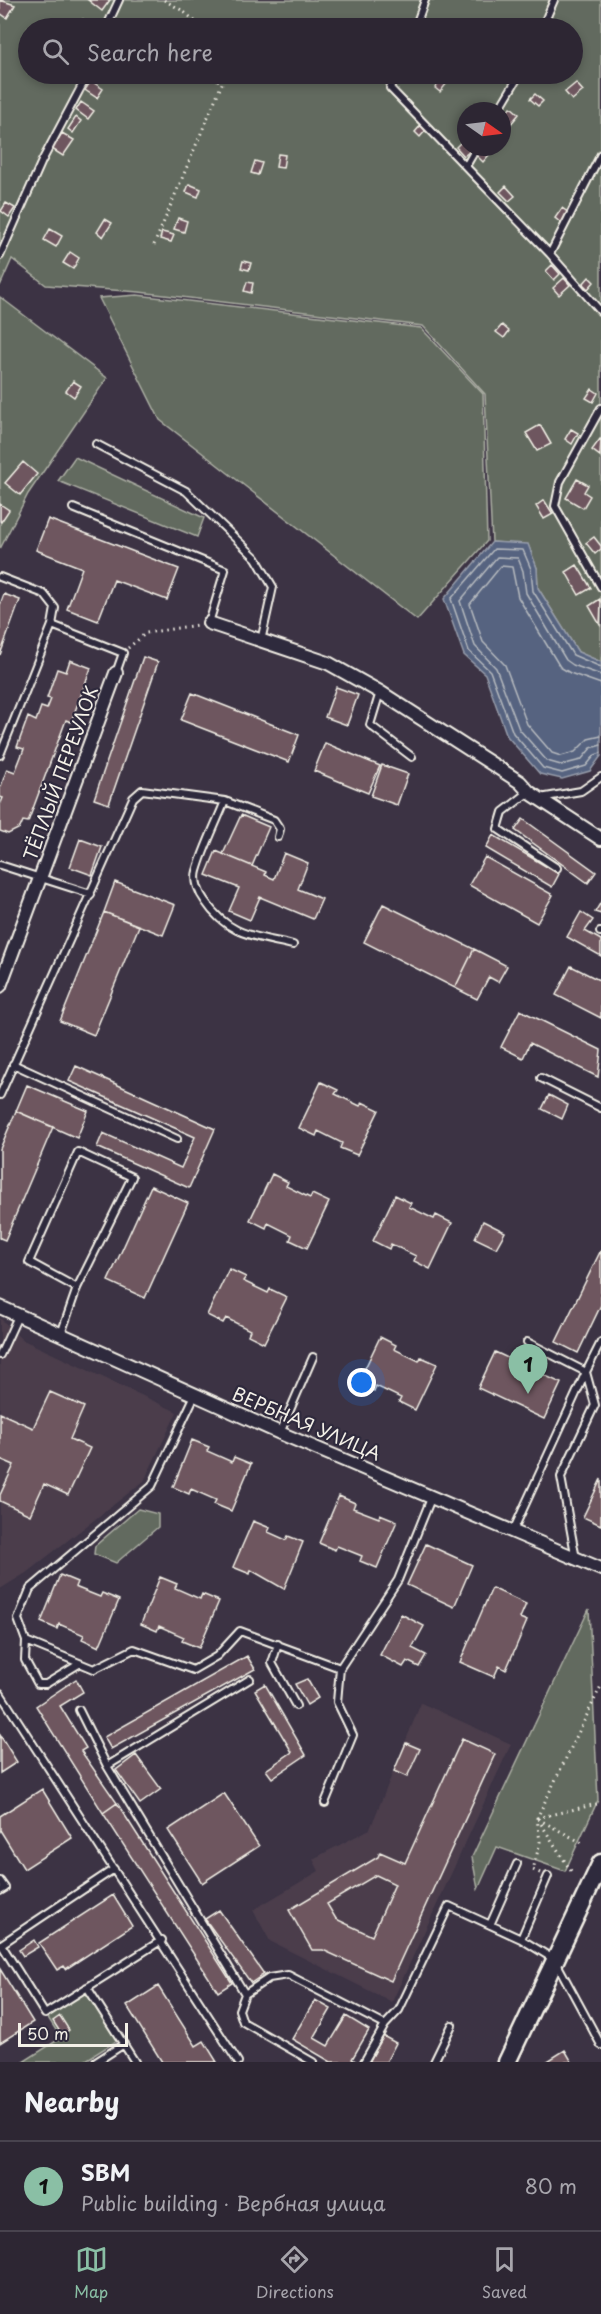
<!DOCTYPE html>
<html lang="en">
<head>
<meta charset="utf-8">
<style>
	:root { --surface:#2d2633; --page:#39323f; --text:#f1f3f6; --muted:#a7a5ac; --line:#48434e; --accent:#8abfa5 }
	body { margin:0; font-family:"Playpen Sans",sans-serif; background:var(--page); color:var(--text) }
	.compass { position:absolute; left:457px; top:102px; width:54px; height:54px; border-radius:50%; background:var(--surface); box-shadow:0 3px 9px #0003; rotate:104deg }
	.scale { position:absolute; left:18px; bottom:15px; width:110px; box-sizing:border-box; padding-left:6px; border:3px solid #f4f1e8; border-top:0; font-size:16px; line-height:21px; white-space:nowrap; color:#f4f1e8; -webkit-text-stroke:4px #2f2a3d; paint-order:stroke }
	.you { position:absolute; left:362px; top:1383px; width:21px; height:21px; margin:-15px; border:4px solid #fff; border-radius:50%; background:#1a73e8; box-shadow:0 0 0 9px #1a73e833 }
	.badge { display:grid; place-items:center; width:39px; height:39px; border-radius:50%; background:var(--accent); color:#111; font-size:20px; font-weight:700 }
	.pin { position:absolute; translate:-50% -50px; filter:drop-shadow(0 2px 3px #0008) }
	.pin::after { content:''; position:absolute; top:32px; width:21px; height:18px; background:inherit; clip-path:polygon(0 0,100% 0,50% 100%) }
	.list { margin:0; padding:0; list-style:none }
	h2 { display:flex; justify-content:space-between; align-items:center; height:78px; margin:0; padding:0 24px; font-size:26px }
	h2 small { font-size:20px; font-weight:400; color:var(--muted) }
	.list li { display:grid; grid-template-columns:39px 1fr auto; gap:18px; align-items:center; box-sizing:border-box; height:90px; padding:0 24px; border-top:2px solid var(--line) }
	.list b { display:block; font-size:22px; white-space:nowrap }
	.list p { margin:0; font-size:20px; white-space:nowrap; color:var(--muted) }
	.list em { font-size:20px; font-style:normal; color:var(--muted) }
	.icon { flex:none; width:33px; height:33px; fill:none; stroke:currentColor; stroke-width:2; stroke-linecap:round; stroke-linejoin:round }
	.map { position:relative; flex:none; width:601px; height:2062px; overflow:hidden }
	.search { position:absolute; background:var(--surface); box-shadow:0 3px 9px #0003; left:18px; right:18px; top:18px; height:66px; display:flex; align-items:center; gap:15px; box-sizing:border-box; padding:0 21px; border-radius:33px; color:var(--muted); font-size:22px }
	.sheet { height:168px; background:var(--surface) }
	nav { display:flex; justify-content:space-around; align-items:center; box-sizing:border-box; height:84px; border-top:2px solid var(--line); background:var(--surface); font-size:16px; color:var(--muted) }
	nav a { display:grid; justify-items:center; gap:3px }
	nav .on { color:var(--accent) }
	.map>svg:first-child { display:block }
	.built { fill:#4b3e4c }
	.green { fill:#626a5e; stroke:#abaea3; stroke-width:1.5; fill-rule:evenodd }
	.water { fill:#576480; stroke:#969caa; stroke-width:1.5 }
	.lines { fill:none; stroke-linecap:round; stroke-linejoin:round }
	.shore { stroke:#b5b9be; stroke-width:1.5 }
	.building { fill:#6e575e; stroke:#f4f1e8; stroke-width:1.5; fill-rule:evenodd }
	.lane-casing { stroke:#f4f1e8; stroke-width:10 }
	.street-casing { stroke:#f4f1e8; stroke-width:16 }
	.secondary-casing { stroke:#f4f1e8; stroke-width:21 }
	.path { stroke:#f4f1e8; stroke-width:3; stroke-dasharray:1.5 4.5; stroke-linecap:butt }
	.lane { stroke:#2f2a3d; stroke-width:6 }
	.street { stroke:#2f2a3d; stroke-width:12 }
	.secondary { stroke:#2f2a3d; stroke-width:16 }
	.labels { text-anchor:middle; dominant-baseline:central; stroke-width:4.5; stroke-linejoin:round; paint-order:stroke }
	.street-label { font-size:18px; fill:#f4f1e8; stroke:#2f2a3d }
</style>
</head>
<body>
<div class="map">
<svg width="601" height="2062" viewBox="0 0 601 2062">
	<rect width="100%" height="100%" fill="#3c3344"/>
	<filter id="ink" filterUnits="userSpaceOnUse"><feTurbulence type="fractalNoise" baseFrequency=".0167" numOctaves="2"/><feDisplacementMap in="SourceGraphic" scale="12" xChannelSelector="R" yChannelSelector="G"/><feConvolveMatrix kernelMatrix="1 2 1 2 8 2 1 2 1" color-interpolation-filters="sRGB"/></filter>
	<g filter="url(#ink)">
		<path class="built" d="M0,1318L21,1339L177,1412L144,1481L26,1573L0,1589Z
			M421,1703L511,1744L392,2002L270,1941L253,1910L319,1871L313,1859L370,1829Z"/>
		<path class="green" d="M0,0H601V662L578,652L538,588L537,568L528,545L492,542L485,394L423,326L139,292L46,285L12,259L0,286ZM28,28H572V74H28ZM466,111H502V147H466Z
			M137,295L421,328L483,394L487,541L417,620L160,420L99,298Z
			M0,297L107,378L28,494L0,549Z
			M75,457L204,518L197,537L58,481Z
			M138,1509L158,1514V1527L116,1563L94,1554L95,1546Z
			M589,1609L598,1800L565,1871L497,1847L478,1889L472,1857Z
			M87,1991L118,2040L83,2062H23L61,2038L47,2016Z"/>
		<path class="water" d="M492,542L528,544L537,568L538,588L578,652L601,662V756L590,771L562,779L540,774L507,736L485,674L464,655L444,599Z"/>
		<g class="lines">
			<path class="shore" d="M601,667L573,655L533,591L531,569L523,550L494,549L451,599L469,651L490,671L513,733L543,768L562,773L586,766L595,755L601,753
				M601,675L573,665L566,660L526,593L523,571L518,558L497,557L460,601L475,646L496,668L519,729L547,761L561,765L581,760L591,748L601,745
				M601,684L570,673L560,667L518,597L512,567L501,566L470,604L483,642L505,665L527,724L552,753L561,756L575,752L588,739L601,736"/>
		</g>
		<path class="building" d="M0,0L15,5L7,18L0,13Z
			M88,0H110L102,11Z
			M83,19L95,27V28H77Z
			M60,21L65,24L62,28H55Z
			M138,22L148,28H133Z
			M45,74H61L54,83L44,76Z
			M66,74H79L75,80Z
			M202,74H221L218,81Z
			M438,74H454L440,92L435,88L442,79L437,75Z
			M91,81L103,89L97,98L85,90Z
			M576,83L583,91L572,100L565,92Z
			M535,94L543,101L538,106L530,99Z
			M81,102L94,111L88,119L76,110Z
			M511,107L519,114L510,125L502,117Z
			M76,117L81,121L73,133L68,129Z
			M421,125L426,130L420,137L415,132Z
			M62,133L74,140L63,156L52,149Z
			M462,141L471,150L464,156L456,147Z
			M482,150L489,155L483,162L477,156Z
			M278,154L285,155L283,168L276,167Z
			M255,161L262,163L258,175L251,173Z
			M189,184L201,189L198,197L186,192Z
			M506,186L515,196L509,201L500,192Z
			M6,203L15,208L9,217L1,211Z
			M562,208L569,213L561,223L555,218Z
			M178,218L187,221L184,232L174,229Z
			M105,219L112,223L103,237L97,232Z
			M50,229L62,236L56,247L44,240Z
			M162,232L174,235L171,242L160,239Z
			M70,252L79,258L73,269L63,263Z
			M243,261L251,263L249,270L241,268Z
			M552,265L560,274L554,280L546,271Z
			M589,277L594,282L588,289L583,284Z
			M564,278L570,285L559,295L553,288Z
			M247,282L253,283L251,293L244,291Z
			M502,325L509,331L504,338L496,332Z
			M73,381L81,386L74,397L66,391Z
			M592,389L598,393L593,402L586,398Z
			M540,425L551,444L537,451L526,433Z
			M571,429L578,433L572,444L565,439Z
			M600,439H601L600,456L592,450Z
			M23,462L37,474L20,495L5,483Z
			M577,479L588,485L584,492L590,496L583,508L566,498Z
			M544,500L553,514L544,519L536,506Z
			M0,504L9,510L1,522L0,521Z
			M48,519L179,569L167,600L114,580L98,621L67,609L82,568L36,550Z
			M594,537L601,546V549L595,554L586,543Z
			M577,565L591,588L579,595L566,572Z
			M4,594L20,600L0,655V605Z
			M600,599L601,602L600,625L589,606Z
			M143,657L158,662L109,804L94,799Z
			M70,660L91,668L71,722L66,720L28,822L23,821L20,828L8,834L0,831V805L3,798L0,797V789L7,769L15,772L24,749L17,747L28,717L36,721L41,707L47,709L51,699L47,698L57,669L66,672Z
			M336,687L358,695L347,725L325,717Z
			M192,693L299,735L289,762L181,720Z
			M325,743L380,766L368,793L314,771Z
			M382,765L408,774L397,805L371,796Z
			M241,815L269,827L252,866L223,854Z
			M523,819L596,872L588,883L515,830Z
			M493,835L559,874L552,887L486,848Z
			M80,839L102,847L92,875L70,867Z
			M216,851L266,872L265,875L274,879L284,853L308,863L298,889L322,899L313,919L260,897L250,920L229,911L239,888L206,875Z
			M485,857L553,895L537,923L469,885Z
			M115,882L175,905L163,935L104,912Z
			M601,902V914L595,912Z
			M383,904L474,949L455,988L364,942Z
			M104,912L139,926L94,1035L60,1021Z
			M581,912L593,920L585,931L601,940V956L567,937Z
			M474,949L507,966L498,982L489,977L477,999L455,988Z
			M571,966L601,981V1018L556,995Z
			M520,1010L601,1050L598,1077L530,1043L523,1058L501,1047Z
			M76,1066L215,1129L189,1188L97,1147L103,1133L181,1168L195,1137L69,1081Z
			M321,1082L338,1090L335,1094L360,1106L362,1102L379,1110L357,1155L340,1148L342,1143L318,1131L316,1136L299,1128Z
			M27,1085L88,1111L77,1138L16,1111Z
			M549,1095L568,1105L562,1119L542,1109Z
			M16,1111L53,1127L5,1240L0,1238V1149Z
			M272,1174L288,1182L286,1186L310,1198L312,1194L329,1202L307,1248L290,1240L292,1235L268,1223L266,1228L250,1220Z
			M151,1186L188,1203L145,1298L108,1281Z
			M395,1195L411,1203L409,1207L434,1219L436,1215L452,1223L430,1269L414,1261L416,1256L391,1244L389,1249L373,1241Z
			M483,1221L505,1232L496,1248L475,1238Z
			M601,1250V1305L578,1353L556,1342Z
			M229,1269L246,1277L243,1281L268,1293L270,1289L287,1297L264,1343L248,1335L250,1330L226,1318L223,1323L207,1315Z
			M380,1337L396,1345L394,1349L419,1361L421,1357L437,1364L415,1410L399,1402L401,1398L376,1386L374,1391L358,1383Z
			M495,1352L561,1383L544,1419L478,1388Z
			M50,1392L84,1407L70,1439L90,1448L68,1495L44,1484L30,1515L0,1501V1495L14,1465L0,1459V1413L33,1428Z
			M192,1440L209,1447L207,1451L232,1462L234,1457L251,1464L231,1511L214,1504L216,1500L191,1489L189,1494L173,1487Z
			M601,1479V1525L583,1517Z
			M339,1496L355,1503L353,1508L379,1518L380,1514L397,1521L377,1568L360,1561L362,1556L337,1546L335,1550L319,1543Z
			M253,1521L270,1528L268,1532L286,1540L288,1536L303,1542L284,1589L251,1570L250,1574L233,1567Z
			M426,1544L472,1565L454,1607L407,1585Z
			M60,1575L77,1582L75,1587L100,1597L102,1593L119,1600L99,1647L82,1639L84,1635L59,1624L57,1629L41,1622Z
			M160,1577L177,1584L175,1588L200,1599L202,1594L219,1601L199,1648L182,1641L184,1637L159,1626L157,1631L141,1624Z
			M492,1588L526,1604L520,1618L527,1621L506,1670L499,1666L494,1677L460,1662Z
			M401,1614L424,1626L412,1648L426,1655L419,1667L407,1661L403,1667L380,1655Z
			M247,1656L255,1669L111,1749L104,1737Z
			M76,1679L83,1692L60,1706L86,1748L81,1751L117,1803L103,1813L36,1706Z
			M307,1679L318,1698L307,1705L295,1684Z
			M265,1684L306,1755L272,1778L266,1770L292,1752L255,1690Z
			M0,1735L17,1762L0,1773Z
			M462,1739L495,1754L391,1981L323,1950H312L289,1910L378,1857L380,1852L405,1863ZM376,1875L395,1884L372,1936L336,1919L327,1904Z
			M406,1743L420,1749L407,1777L394,1771Z
			M136,1755L161,1789L140,1804L116,1770Z
			M42,1789L72,1838L24,1869L0,1830V1816Z
			M224,1793L259,1846L202,1883L168,1830Z
			M117,1803L232,1983L218,1992L103,1813Z
			M113,1895L132,1926L66,1969L64,1966L57,1970L39,1943Z
			M219,1910L264,1974L251,1983L205,1919Z
			M34,1940L38,1947L23,1956L19,1950Z
			M0,1969L33,2022L0,2043Z
			M158,1986L196,2046L204,2041L217,2062H162L127,2006Z
			M315,2000L331,2009L314,2038L328,2046L346,2016L369,2030L352,2059L357,2062H331L292,2039Z
			M60,2016L69,2030L62,2035L53,2021Z
			M383,2036L396,2043L386,2062H369Z
			M565,2050L572,2062H546Z"/>
		<g class="lines">
			<defs>
				<path id="lane" d="M106,28L119,0
					M415,28L425,0
					M542,28L554,0
					M396,74L390,88L550,254L601,312
					M498,111L520,74
					M466,166L477,147
					M550,254L601,154
					M0,256L42,161L88,74
					M601,408L560,482L555,506L601,587
					M96,444L186,491L256,558L273,587L261,641
					M73,508L225,570L209,623
					M0,577L44,594L55,608L52,625L0,755
					M52,625L123,653L116,673
					M380,692L370,725L412,757
					M529,792L503,812L498,829L557,868
					M540,798L581,791L601,777
					M225,801L274,820L280,829L278,837
					M0,865L91,894
					M600,932H601
					M13,1064L177,1139
					M541,1078L601,1108
					M0,1095L133,798L142,790L225,801C216,824 204,847 197,871C194,881 199,893 205,901C228,936 255,936 293,945
					M61,1334L77,1288L132,1177L78,1152L29,1262L77,1288
					M0,1355L18,1316
					M195,1395L152,1486L30,1589L18,1619L26,1641L94,1669L134,1649L193,1670L217,1656L240,1631L340,1668L398,1580L432,1496
					M280,1433L313,1357
					M513,1531L586,1372L527,1342
					M576,1559L561,1477L595,1405L586,1372L601,1342
					M26,1641L25,1660L38,1684H46L79,1664
					M278,1644L272,1663L296,1706
					M0,1693L238,2062
					M79,1710L107,1766L245,1994L269,1978L288,1975L385,2025L399,2010L449,1906L521,1939L555,1960L601,2045
					M107,1766L250,1679
					M325,1803L353,1735L337,1702L340,1668
					M0,1881L5,1888L0,1891
					M490,1925L517,1864
					M521,1939L548,1876
					M1,1944L45,2014L162,1940
					M0,1945L114,1869
					M87,1987L135,2062
					M245,1994L239,2010L243,2022L313,2062
					M96,2062L124,2044
					M364,2062L385,2025
					M434,2062L452,2025"/>
				<path id="street" d="M209,623L328,663L380,692L520,782L529,792L601,839
					M0,986L116,673
					M0,1307L280,1433L601,1569"/>
				<path id="secondary" d="M507,2062L601,1863"/>
			</defs>
			<use href="#lane" class="lane-casing"/>
			<use href="#street" class="street-casing"/>
			<use href="#secondary" class="secondary-casing"/>
			<path class="path" d="M164,0L183,11L203,28
				M154,245L226,74
				M128,648L146,633L197,625
				M537,1818L601,1803
				M538,1819L573,1874
				M538,1819L584,1844
				M540,1873L533,1870L540,1842L537,1818L601,1686"/>
			<use href="#lane" class="lane"/>
			<use href="#street" class="street"/>
			<use href="#secondary" class="secondary"/>
		</g>
	</g>
	<g class="labels">
		<g class="street-label">
			<text transform="translate(60 773) rotate(-70)">ТЁПЛЫЙ ПЕРЕУЛОК</text>
			<text transform="translate(307 1423) rotate(23)">ВЕРБНАЯ УЛИЦА</text>
		</g>
	</g>
</svg>
<svg class="compass" viewBox="-18 -18 36 36"><path d="M0-13l5 13h-10z" fill="#e53935"/><path d="M0 13l5-13h-10z" fill="#a7a5ac"/></svg>
<div class="scale">50 m</div>
<div class="you"></div>
<div class="pin badge" style="left:528px;top:1394px">1</div>
<div class="search"><svg class="icon" aria-label="search" viewBox="0 0 24 24"><circle cx="10" cy="10" r="6"/><path d="M15 15l6 6"/></svg>Search here</div>
</div>
<section class="sheet">
<h2>Nearby<small></small></h2>
<ul class="list">
<li><span class="badge">1</span><div><b>SBM</b><p>Public building · Вербная улица</p></div><em>80 m</em></li>
</ul>
</section>
<nav>
<a class="on"><svg class="icon" aria-label="map" viewBox="0 0 24 24"><path d="M3 6l6-2 6 2 6-2v14l-6 2-6-2-6 2zM9 4v14M15 6v14"/></svg>Map</a>
<a><svg class="icon" aria-label="directions" viewBox="0 0 24 24"><path d="M12 3l9 9-9 9-9-9zM9 14v-3h6M13 9l2 2-2 2"/></svg>Directions</a>
<a><svg class="icon" aria-label="saved" viewBox="0 0 24 24"><path d="M7 4h10v16l-5-4-5 4z"/></svg>Saved</a>
</nav>
</body>
</html>
